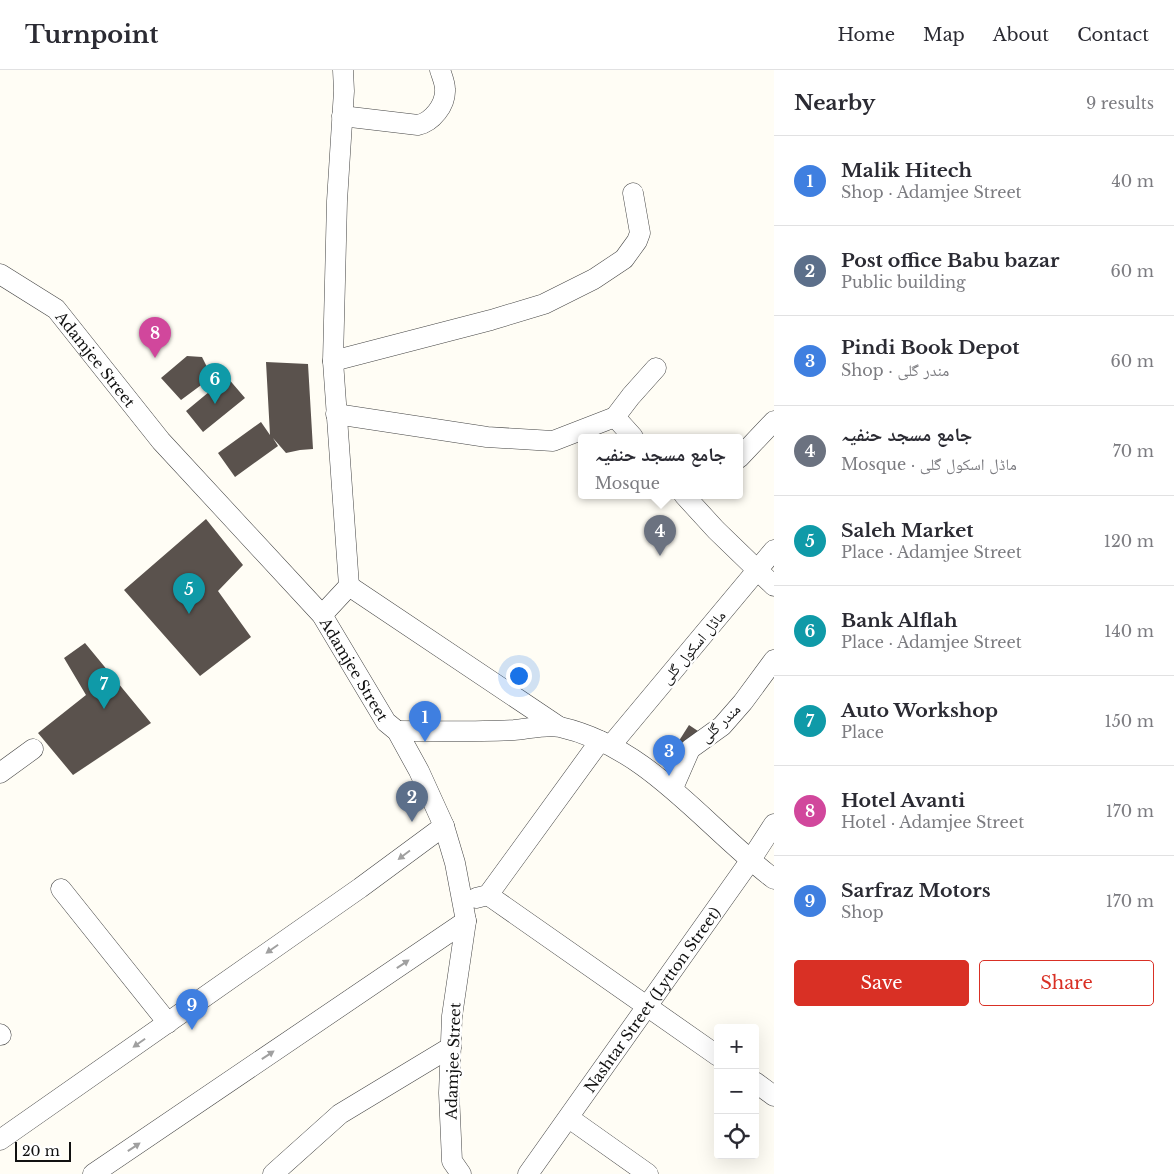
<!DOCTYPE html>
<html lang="en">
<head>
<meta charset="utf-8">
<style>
	:root { --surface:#fff; --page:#f2f2f3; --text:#2b2b33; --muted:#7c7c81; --line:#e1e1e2; --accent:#d93025 }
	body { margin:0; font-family:"Libre Baskerville","Noto Naskh Arabic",serif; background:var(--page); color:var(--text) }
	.controls { position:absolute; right:15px; bottom:15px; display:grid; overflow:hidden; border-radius:5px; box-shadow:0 5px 20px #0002 }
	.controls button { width:45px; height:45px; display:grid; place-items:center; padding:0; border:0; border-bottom:1px solid var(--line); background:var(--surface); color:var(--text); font:25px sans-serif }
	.scale { position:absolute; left:15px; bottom:12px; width:56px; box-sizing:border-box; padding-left:5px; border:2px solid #111; border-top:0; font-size:14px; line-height:18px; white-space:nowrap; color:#111; -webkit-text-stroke:4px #fff; paint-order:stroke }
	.you { position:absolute; left:518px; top:605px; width:18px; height:18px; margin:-12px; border:4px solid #fff; border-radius:50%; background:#1a73e8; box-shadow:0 0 0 8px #1a73e833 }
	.badge { display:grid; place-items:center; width:32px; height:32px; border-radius:50%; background:var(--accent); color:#fff; font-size:16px; font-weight:700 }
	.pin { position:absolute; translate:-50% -41px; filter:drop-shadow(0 1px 2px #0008) }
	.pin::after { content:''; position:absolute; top:26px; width:18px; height:15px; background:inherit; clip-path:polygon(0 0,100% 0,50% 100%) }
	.popup { position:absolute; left:578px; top:364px; width:165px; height:65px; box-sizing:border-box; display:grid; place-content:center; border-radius:5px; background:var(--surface); filter:drop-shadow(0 1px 4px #0005); font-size:16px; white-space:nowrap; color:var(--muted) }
	.popup b { font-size:19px; color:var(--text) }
	.popup::after { content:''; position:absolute; left:50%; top:100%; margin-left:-10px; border:10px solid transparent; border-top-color:var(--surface) }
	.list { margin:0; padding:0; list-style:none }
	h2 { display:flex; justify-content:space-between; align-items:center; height:65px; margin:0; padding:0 20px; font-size:21px }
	h2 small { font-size:16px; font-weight:400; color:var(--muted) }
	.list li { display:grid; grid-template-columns:32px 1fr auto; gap:15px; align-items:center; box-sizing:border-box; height:90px; padding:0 20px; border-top:1px solid var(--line) }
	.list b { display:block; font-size:19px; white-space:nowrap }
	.list p { margin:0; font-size:16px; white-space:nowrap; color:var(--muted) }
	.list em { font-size:16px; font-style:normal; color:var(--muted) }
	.actions { display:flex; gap:10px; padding:15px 20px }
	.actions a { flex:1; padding:11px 0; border:1px solid var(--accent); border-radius:5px; text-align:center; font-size:18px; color:var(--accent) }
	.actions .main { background:var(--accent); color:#fff }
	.icon { flex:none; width:28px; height:28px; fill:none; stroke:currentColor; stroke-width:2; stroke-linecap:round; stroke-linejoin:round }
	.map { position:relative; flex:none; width:774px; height:1104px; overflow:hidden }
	header { display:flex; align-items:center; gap:30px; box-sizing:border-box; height:70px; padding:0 25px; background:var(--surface); border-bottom:1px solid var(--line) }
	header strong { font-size:24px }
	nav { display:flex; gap:28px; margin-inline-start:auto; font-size:18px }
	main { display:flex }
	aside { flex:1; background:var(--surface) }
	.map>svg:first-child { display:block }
	.building { fill:#5a524d }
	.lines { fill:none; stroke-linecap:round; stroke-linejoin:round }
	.minor-casing { stroke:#444; stroke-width:21 }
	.minor { stroke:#fff; stroke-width:20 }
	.oneway { fill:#a0a0a0 }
	.labels { text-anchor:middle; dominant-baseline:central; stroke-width:5; stroke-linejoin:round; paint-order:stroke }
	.street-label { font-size:15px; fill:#111; stroke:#fff }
</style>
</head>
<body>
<header>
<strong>Turnpoint</strong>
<nav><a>Home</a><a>Map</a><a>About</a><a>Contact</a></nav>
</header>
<main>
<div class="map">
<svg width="774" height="1104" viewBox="0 0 774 1104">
	<rect width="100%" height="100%" fill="#fffdf5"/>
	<path class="building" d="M187,286L202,287L212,307L181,330L161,308Z
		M266,292L308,294L313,379L300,380L286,383L273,368L278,376L235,407L218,383L261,352L270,365Z
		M227,307L245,328L203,362L186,341Z
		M206,449L243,495L218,521L251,567L200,606L124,520Z
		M85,573L151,653L73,705L38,663L86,625L64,588Z
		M689,655L698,661L676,702L663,696Z"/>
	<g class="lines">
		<defs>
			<g id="minor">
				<path d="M342,46L418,55C432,52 446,35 445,19C445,13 442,6 440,0"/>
				<path id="s1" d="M0,204L56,239L161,371L322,545L386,652L397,661L419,701L444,756L455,793L466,851L452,946L449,1023L452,1091L461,1104"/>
				<path d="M333,291L491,250L544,234L594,209L624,189L637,171L640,163L633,123"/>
				<path d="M336,344L487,367L553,371L615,347L631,326L656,298"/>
				<path d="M615,347L633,367"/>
				<path d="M739,388L774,351"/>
				<path d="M684,425L716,460L774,516"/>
				<path d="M349,516L558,656"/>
				<path d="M322,545L349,516L333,291L337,131L344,21L343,0"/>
				<path d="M397,661C436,661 475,662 514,660C527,659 548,654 560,657C649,677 704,756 774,809"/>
				<path d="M612,674L774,480"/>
				<path d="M0,703L33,679"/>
				<path d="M673,718L690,679L722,656L743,632L774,590"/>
				<path d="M61,819L168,953"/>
				<path d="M488,825L718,986"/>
				<path d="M476,828L488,825L600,671"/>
				<path d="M0,964L1,965"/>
				<path d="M755,1012L774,1026"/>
				<path d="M569,1048L648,1104"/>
				<path d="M0,1070L360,818L444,756"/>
				<path d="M93,1104L466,851"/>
				<path d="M273,1104L340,1044L451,977"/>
				<path id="s2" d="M528,1104L750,791L774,754"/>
			</g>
		</defs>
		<use href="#minor" class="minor-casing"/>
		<use href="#minor" class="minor"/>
	</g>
	<defs><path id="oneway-solid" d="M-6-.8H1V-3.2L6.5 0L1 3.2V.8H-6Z" transform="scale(1.25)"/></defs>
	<g class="oneway">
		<use href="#oneway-solid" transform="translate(404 785) rotate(143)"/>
		<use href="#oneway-solid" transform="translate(272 879) rotate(145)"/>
		<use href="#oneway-solid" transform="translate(403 894) rotate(-34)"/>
		<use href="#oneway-solid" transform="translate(139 973) rotate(145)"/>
		<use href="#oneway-solid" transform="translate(268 985) rotate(-34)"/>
		<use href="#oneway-solid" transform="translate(134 1077) rotate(-34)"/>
	</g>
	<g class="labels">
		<g class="street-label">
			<text stroke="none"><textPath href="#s1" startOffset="130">Adamjee Street</textPath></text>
			<text transform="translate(693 577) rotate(-50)">ماڈل اسکول گلی</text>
			<text stroke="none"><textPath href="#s1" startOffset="535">Adamjee Street</textPath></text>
			<text transform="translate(720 653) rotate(-43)">مندر گلی</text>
			<text stroke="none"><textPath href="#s2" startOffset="214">Nashtar Street (Lytton Street)</textPath></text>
			<text transform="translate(453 991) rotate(-88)">Adamjee Street</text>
		</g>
	</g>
</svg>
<div class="controls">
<button>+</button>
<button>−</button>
<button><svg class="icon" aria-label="locate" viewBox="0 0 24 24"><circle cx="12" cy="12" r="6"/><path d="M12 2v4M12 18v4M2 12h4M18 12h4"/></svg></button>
</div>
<div class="scale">20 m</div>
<div class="you"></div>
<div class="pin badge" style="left:425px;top:672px;background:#3f7fe0">1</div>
<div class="pin badge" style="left:412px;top:752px;background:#5c6f8a">2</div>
<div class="pin badge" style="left:669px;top:706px;background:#3f7fe0">3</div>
<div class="pin badge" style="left:660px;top:486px;background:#6b7280">4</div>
<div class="popup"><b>جامع مسجد حنفیہ</b>Mosque</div>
<div class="pin badge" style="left:189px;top:544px;background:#0f9aa8">5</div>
<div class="pin badge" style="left:215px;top:334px;background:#0f9aa8">6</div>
<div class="pin badge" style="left:104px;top:639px;background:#0f9aa8">7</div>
<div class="pin badge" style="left:155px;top:288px;background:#d1479c">8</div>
<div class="pin badge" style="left:192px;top:960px;background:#3f7fe0">9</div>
</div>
<aside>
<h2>Nearby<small>9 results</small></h2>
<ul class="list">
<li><span class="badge" style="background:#3f7fe0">1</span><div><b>Malik Hitech</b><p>Shop · Adamjee Street</p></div><em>40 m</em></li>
<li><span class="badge" style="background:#5c6f8a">2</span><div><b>Post office Babu bazar</b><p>Public building</p></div><em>60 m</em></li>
<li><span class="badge" style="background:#3f7fe0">3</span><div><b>Pindi Book Depot</b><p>Shop · مندر گلی</p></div><em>60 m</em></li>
<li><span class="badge" style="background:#6b7280">4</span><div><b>جامع مسجد حنفیہ</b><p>Mosque · ماڈل اسکول گلی</p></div><em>70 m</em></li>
<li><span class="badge" style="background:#0f9aa8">5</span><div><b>Saleh Market</b><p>Place · Adamjee Street</p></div><em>120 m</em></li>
<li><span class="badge" style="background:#0f9aa8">6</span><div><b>Bank Alflah</b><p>Place · Adamjee Street</p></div><em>140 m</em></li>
<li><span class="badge" style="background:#0f9aa8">7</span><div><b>Auto Workshop</b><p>Place</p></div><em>150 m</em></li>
<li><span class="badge" style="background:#d1479c">8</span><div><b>Hotel Avanti</b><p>Hotel · Adamjee Street</p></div><em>170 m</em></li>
<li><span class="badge" style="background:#3f7fe0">9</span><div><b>Sarfraz Motors</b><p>Shop</p></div><em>170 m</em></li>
</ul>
<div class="actions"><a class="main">Save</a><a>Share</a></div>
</aside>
</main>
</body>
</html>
